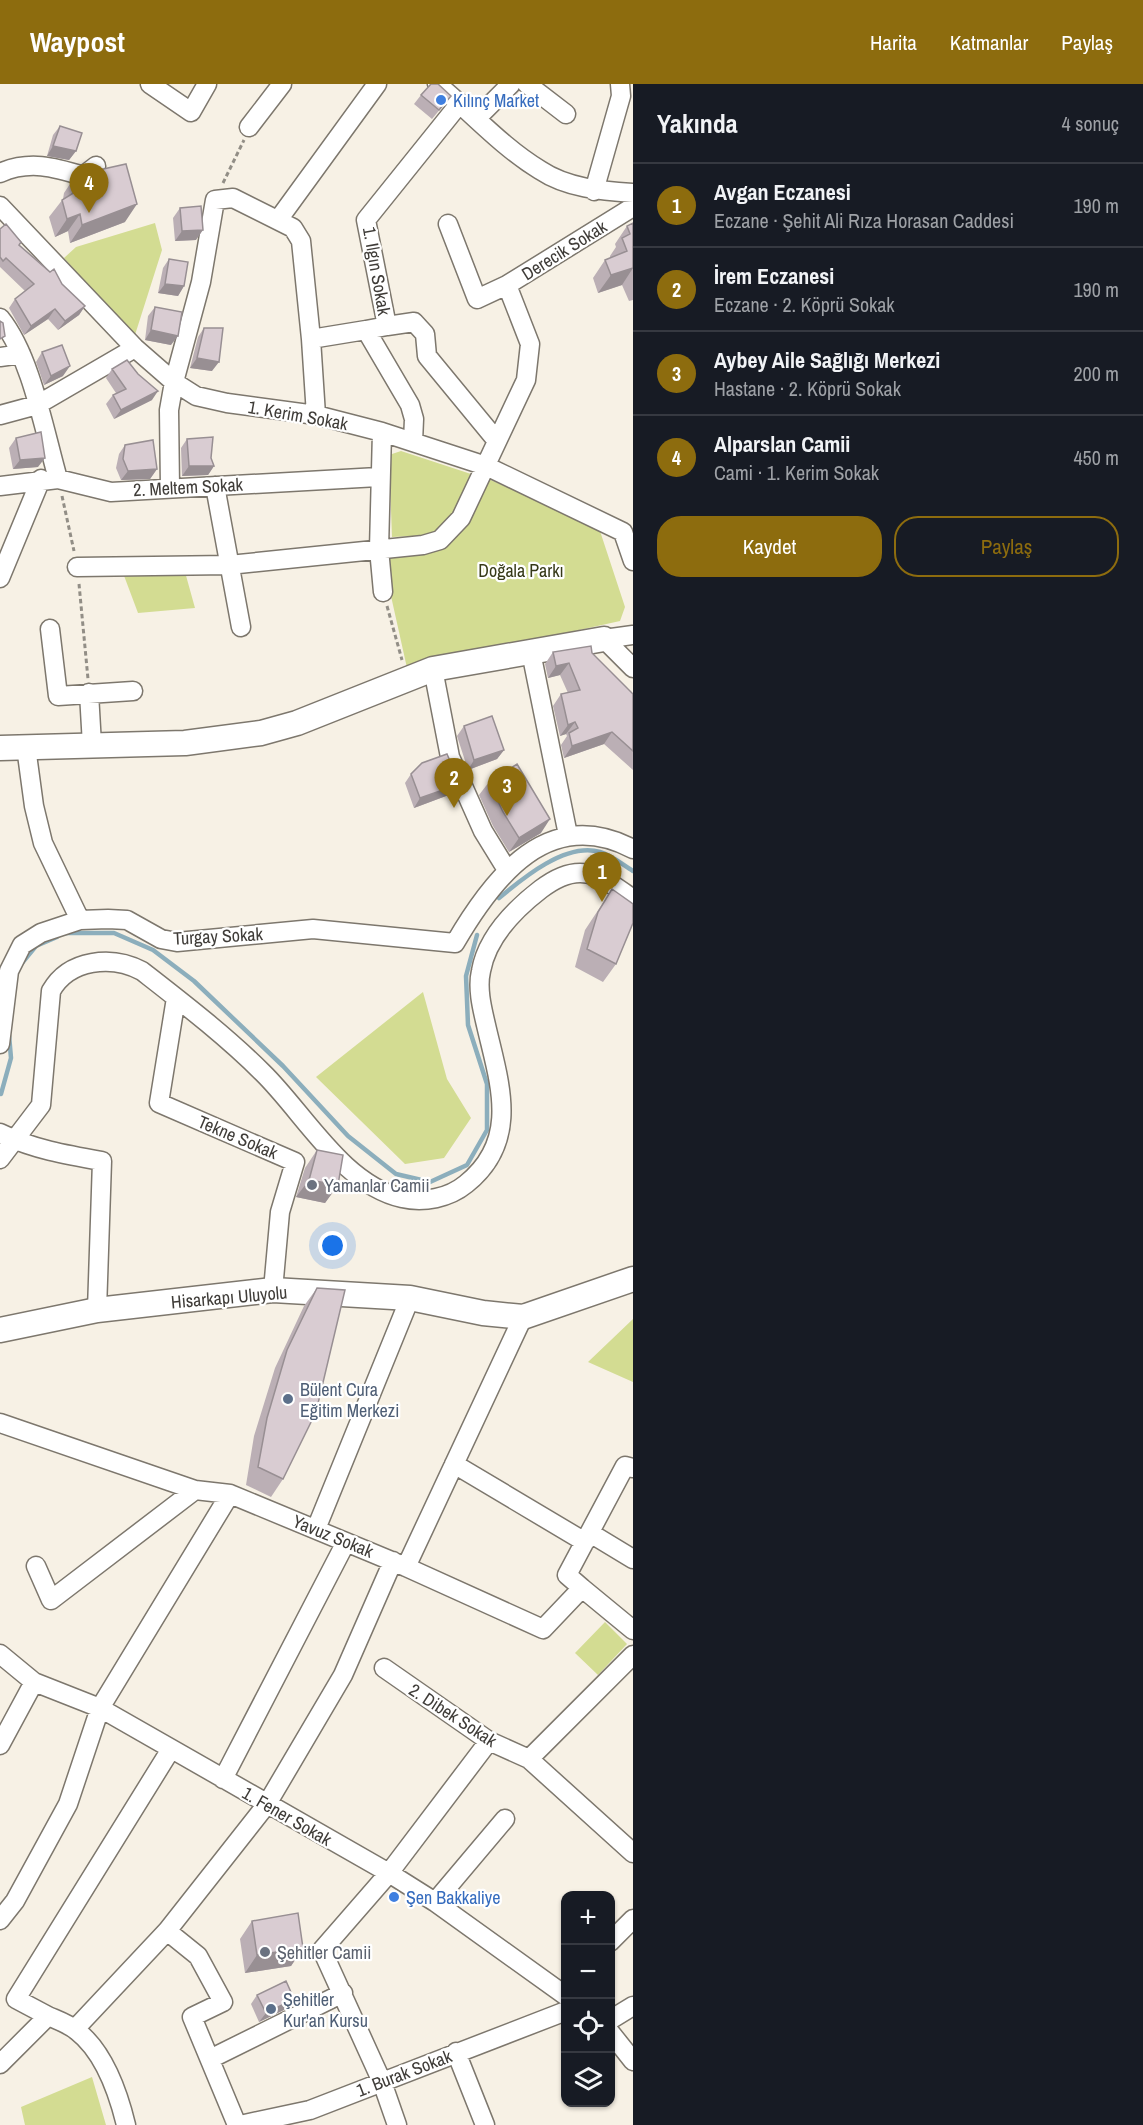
<!DOCTYPE html>
<html lang="tr">
<head>
<meta charset="utf-8">
<style>
	:root { --surface:#171b24; --page:#20242c; --text:#f1f3f6; --muted:#9ea1a6; --line:#363941; --accent:#8d6c0e }
	body { margin:0; font-family:"Archivo Narrow",sans-serif; background:var(--page); color:var(--text) }
	.controls { position:absolute; right:18px; bottom:18px; display:grid; overflow:hidden; border-radius:12px; box-shadow:0 2px 4px #0004 }
	.controls button { width:54px; height:54px; display:grid; place-items:center; padding:0; border:0; border-bottom:2px solid var(--line); background:var(--surface); color:var(--text); font:30px sans-serif }
	.you { position:absolute; left:333px; top:1162px; width:21px; height:21px; margin:-15px; border:4px solid #fff; border-radius:50%; background:#1a73e8; box-shadow:0 0 0 9px #1a73e833 }
	.badge { display:grid; place-items:center; width:39px; height:39px; border-radius:50%; background:var(--accent); color:#fff; font-size:20px; font-weight:700 }
	.pin { position:absolute; translate:-50% -50px; filter:drop-shadow(0 2px 3px #0008) }
	.pin::after { content:''; position:absolute; top:32px; width:21px; height:18px; background:inherit; clip-path:polygon(0 0,100% 0,50% 100%) }
	.list { margin:0; padding:0; list-style:none }
	h2 { display:flex; justify-content:space-between; align-items:center; height:78px; margin:0; padding:0 24px; font-size:26px }
	h2 small { font-size:20px; font-weight:400; color:var(--muted) }
	.list li { display:grid; grid-template-columns:39px 1fr auto; gap:18px; align-items:center; box-sizing:border-box; height:84px; padding:0 24px; border-top:2px solid var(--line) }
	.list b { display:block; font-size:22px; white-space:nowrap }
	.list p { margin:0; font-size:20px; white-space:nowrap; color:var(--muted) }
	.list em { font-size:20px; font-style:normal; color:var(--muted) }
	.actions { display:flex; gap:12px; padding:18px 24px }
	.actions a { flex:1; padding:14px 0; border:2px solid var(--accent); border-radius:24px; text-align:center; font-size:21px; color:var(--accent) }
	.actions .main { background:var(--accent); color:#fff }
	.icon { flex:none; width:33px; height:33px; fill:none; stroke:currentColor; stroke-width:2; stroke-linecap:round; stroke-linejoin:round }
	.map { position:relative; flex:none; width:633px; height:2041px; overflow:hidden }
	header { display:flex; align-items:center; gap:36px; box-sizing:border-box; height:84px; padding:0 30px; background:var(--accent); color:#fff }
	header strong { font-size:28px }
	nav { display:flex; gap:33px; margin-inline-start:auto; font-size:21px }
	main { display:flex }
	aside { flex:1; background:var(--surface) }
	.map>svg:first-child { display:block }
	.green { fill:#d3dc92 }
	.lines { fill:none; stroke-linecap:round; stroke-linejoin:round }
	.stream { stroke:#8caebc; stroke-width:4.5 }
	.street-casing { stroke:#7d776d; stroke-width:21 }
	.secondary-casing { stroke:#7d776d; stroke-width:27 }
	.path { stroke:#928e86; stroke-width:3; stroke-dasharray:4.5 3; stroke-linecap:butt }
	.street { stroke:#fff; stroke-width:18 }
	.secondary { stroke:#fff; stroke-width:24 }
	.wall { fill:#bbafb5 }
	.shaded-wall { fill:#988f93 }
	.building { fill:#d9ccd2; stroke:#988f93; stroke-width:1.5 }
	.shop-dot { fill:#3f7fe0; stroke:#fff; stroke-width:2 }
	.worship-dot { fill:#6b7280; stroke:#fff; stroke-width:2 }
	.service-dot { fill:#5c6f8a; stroke:#fff; stroke-width:2 }
	.labels { text-anchor:middle; dominant-baseline:central; stroke-width:4.5; stroke-linejoin:round; paint-order:stroke }
	.shop-label { font-size:18px; fill:#366cbe; stroke:#fff; text-anchor:start }
	.street-label { font-size:18px; fill:#3f3c38; stroke:#fff }
	.park-label { font-size:18px; fill:#363918; stroke:#fff }
	.worship-label { font-size:18px; fill:#5b616d; stroke:#fff; text-anchor:start }
	.service-label { font-size:18px; fill:#4e5e75; stroke:#fff; text-anchor:start }
</style>
</head>
<body>
<header>
<strong>Waypost</strong>
<nav><a>Harita</a><a>Katmanlar</a><a>Paylaş</a></nav>
</header>
<main>
<div class="map">
<svg width="633" height="2041" viewBox="0 0 633 2041">
	<rect width="100%" height="100%" fill="#f7f1e5"/>
	<path class="green" d="M155,139L162,166L134,254L64,174L76,163Z
		M401,367L471,390L457,433L436,451L392,453L389,371Z
		M484,393L599,444L625,523L620,537L407,584L383,476L430,465L459,451Z
		M185,488L195,524L138,529L123,489Z
		M423,908L447,995L471,1034L444,1074L405,1080L316,993Z
		M633,1235V1298L588,1278Z
		M605,1538L627,1560L598,1591L575,1569Z
		M92,1993L106,2041H25L21,2023Z"/>
	<g class="lines">
		<path class="stream" d="M499,814C523,794 566,758 600,768C611,771 623,781 633,787
			M65,849H114L153,866L194,897L283,982L348,1052L396,1090L430,1098L467,1081L487,1046V1000L468,941L466,892L477,851
			M22,879L36,862L57,853
			M1,1010L11,974L9,951"/>
		<defs>
			<path id="street" d="M150,0L191,28L207,0
				M437,0C471,28 502,63 540,86C567,104 602,107 633,109
				M527,0L566,30
				M477,34L511,0
				M249,43L282,0
				M0,89C29,76 54,83 83,92L96,82
				M594,107L621,12L620,0
				M0,122L135,264L174,298L196,312L227,319L316,331L382,348L486,382L623,448L633,477
				M278,136L377,0
				M448,140L477,215L507,201
				M0,234C31,272 44,346 58,395
				M387,242L414,238L425,250L427,272L497,357
				M311,255L366,246
				M0,273L21,270
				M0,331L37,321L135,264
				M382,348L379,465L383,508
				M413,358L414,335L410,321L366,246L387,242L366,136L460,19
				M0,402L58,395L111,408L378,393
				M215,402L241,543
				M170,404L169,326L174,298L201,198L215,116L233,114L293,144L301,157L311,255L316,331
				M77,483L229,481L423,461L440,456L461,434L526,296L530,260L507,201L633,123
				M0,494L41,395
				M50,545L58,612L133,607
				M604,555L633,584
				M604,555L633,551
				M531,568L568,751
				M433,585L450,673L483,747L507,786
				M89,609L92,661
				M26,663L34,722L43,759L80,836
				M176,914L159,1019L295,1078L280,1128L273,1206
				M0,960L9,887L22,861L41,849L80,836L108,835L127,836L161,855L177,858L313,845L455,859C494,792 549,721 633,765
				M0,1049C32,1065 67,1071 102,1077L97,1226
				M0,1075L41,1021L51,907C69,875 112,871 142,887C183,919 226,952 263,989C304,1029 343,1101 402,1114C424,1119 449,1114 466,1100C521,1056 499,998 486,941C482,924 477,904 481,887C487,853 515,825 541,805C579,776 598,790 633,815
				M0,1339L195,1406L230,1410L406,1483L543,1545L582,1504L633,1546
				M454,1380L585,1458
				M316,1445L410,1214
				M590,1449L633,1475
				M36,1482L51,1516L195,1406
				M406,1483L523,1233
				M582,1504L567,1491L625,1382L633,1384
				M0,1570L34,1598L100,1624L389,1789L435,1818L566,1912
				M384,1584L489,1657L529,1675L633,1769
				M0,1661L34,1598
				M529,1675L633,1571
				M223,1695L346,1458
				M435,1818L505,1735
				M0,1836L15,1817L68,1720L100,1624L230,1410
				M167,1847L198,1872L223,1918L192,1933L237,2041
				M610,1858L633,1835
				M48,1932L16,1915L171,1665
				M610,1936L633,1922
				M75,1945L167,1847L267,1720L343,1591L393,1477
				M610,1948L633,1977
				M456,1968L485,2041
				M210,1975L343,1909
				M0,1980L48,1932C57,1936 69,1940 77,1947C104,1968 118,2008 126,2041
				M240,2041L310,2026L566,1927
				M397,2041L382,1998L322,1866L389,1789L489,1657"/>
			<path id="secondary" d="M0,664L185,659L261,649L297,639L433,585L604,555
				M0,1246L97,1226L273,1206L410,1214L483,1229L523,1233L633,1195"/>
		</defs>
		<use href="#street" class="street-casing"/>
		<use href="#secondary" class="secondary-casing"/>
		<path class="path" d="M223,99L244,56
			M62,412L74,467
			M79,500L88,595
			M387,522L402,576"/>
		<use href="#street" class="street"/>
		<use href="#secondary" class="secondary"/>
	</g>
	<path class="wall" d="M421,11L451,12L432,35L414,20Z
		M60,42L76,67L69,76L47,72L53,51Z
		M76,91L125,138L70,159L68,147L55,153L49,133L63,115L64,109Z
		M180,124L196,156L175,157L173,134Z
		M633,139V216L629,217L622,201L598,209L593,194L605,176L610,174V172L616,163L615,160L627,142Z
		M0,145L62,200L85,222L79,231L58,246L48,235L24,251L9,224L15,215L25,207L0,183Z
		M169,175L184,202L178,212L158,209L163,184Z
		M155,223L171,261L145,256L148,232Z
		M204,244L212,287L190,284L198,253Z
		M42,268L63,292L44,301L36,278Z
		M112,285L152,316L114,335L106,320L113,311L116,309L106,294Z
		M16,354L38,383L13,385L9,364Z
		M187,355L211,374L214,382L208,391L182,392L181,364Z
		M125,361L157,385L150,395L121,396L116,384L119,370Z
		M553,568L592,569L633,610V686L604,660L564,674L561,661L567,652L566,650L560,652L553,622L561,610L568,609L560,591L548,594L545,580Z
		M464,642L504,666L497,675L468,686L457,652Z
		M411,690L460,700L454,709L414,724L405,699Z
		M489,698L541,749L509,768L493,742L479,711Z
		M612,805L616,880L603,898L575,883L585,846Z
		M317,1066L338,1101L325,1119L296,1113L305,1084Z
		M317,1204L283,1395L271,1413L246,1401L254,1352L275,1284L304,1222Z
		M252,1837L303,1864L291,1882L245,1889L240,1855Z
		M257,1911L288,1924L259,1938L251,1920Z"/>
	<path class="shaded-wall" d="M53,62L76,67L69,76L47,72Z
		M137,120L125,138L70,159L82,141Z
		M80,130L68,147L55,153L67,135Z
		M203,146L196,156L175,157L182,147Z
		M633,184L622,201L598,209L611,191Z
		M165,200L184,202L178,212L158,209Z
		M85,222L79,231L58,246L65,237Z
		M55,225L48,235L24,251L31,242Z
		M151,246L178,252L171,261L145,256Z
		M197,274L219,278L212,287L190,284Z
		M70,282L63,292L44,301L51,292Z
		M158,307L152,316L114,335L121,326Z
		M45,374L38,383L13,385L20,376Z
		M189,382H214L208,391L182,392Z
		M157,385L150,395L121,396L128,387Z
		M569,579L560,591L548,594L556,582Z
		M575,638L566,650L560,652L568,641Z
		M612,648L604,660L564,674L572,662Z
		M504,666L497,675L468,686L474,676Z
		M460,700L454,709L414,724L420,714Z
		M550,735L541,749L509,768L519,754Z
		M309,1096L338,1101L325,1119L296,1113Z
		M303,1864L291,1882L245,1889L257,1871Z
		M294,1915L288,1924L259,1938L266,1929Z"/>
	<path class="building" d="M431,0H438L451,12L439,26L421,11Z
		M60,42L82,49L76,67L53,62Z
		M126,80L137,120L82,141L80,130L67,135L62,116L75,108L76,91Z
		M201,122L203,146L182,147L180,124Z
		M633,139V184L611,191L605,176L627,167L622,154L630,150L627,142Z
		M6,140L21,158L19,161L50,188L54,185L62,200L85,222L65,237L55,225L31,242L15,215L34,200L6,174L3,177L0,173V145Z
		M169,175L188,178L184,202L165,200Z
		M155,223L182,228L178,252L151,246Z
		M0,237L3,239L5,252L0,255Z
		M204,244H223L219,278L197,274Z
		M62,261L70,282L51,292L42,268Z
		M127,276L138,290L158,307L121,326L113,311L126,305L112,285Z
		M41,348L45,374L20,376L16,354Z
		M213,353L211,374L214,382H189L187,355Z
		M153,356L157,385L128,387L123,375L125,361Z
		M591,562L592,569L633,610V667L612,648L572,662L569,649L578,644L575,638L568,641L561,610L580,606L569,579L556,582L553,568Z
		M492,632L504,666L474,676L464,642Z
		M447,670L460,700L420,714L411,690L422,679Z
		M517,680L550,735L519,754L503,728L489,698Z
		M612,805L633,820V839L616,880L587,865L598,828Z
		M317,1066L343,1071L338,1101L309,1096Z
		M317,1204L345,1206L316,1328L283,1395L258,1383L267,1334L287,1266Z
		M298,1829L303,1864L257,1871L252,1837Z
		M286,1897L294,1915L266,1929L257,1911Z"/>
	<g class="shop-dot">
		<circle cx="441" cy="16" r="6"/>
		<circle cx="394" cy="1813" r="6"/>
	</g>
	<g class="worship-dot">
		<circle cx="312" cy="1101" r="6"/>
		<circle cx="265" cy="1868" r="6"/>
	</g>
	<g class="service-dot">
		<circle cx="288" cy="1315" r="6"/>
		<circle cx="271" cy="1925" r="6"/>
	</g>
	<g class="labels">
		<g class="shop-label">
			<text x="453" y="16">Kılınç Market</text>
			<text x="406" y="1813">Şen Bakkaliye</text>
		</g>
		<g class="street-label">
			<text transform="translate(564 166) rotate(-32)">Derecik Sokak</text>
			<text transform="translate(377 187) rotate(80)">1. Ilgın Sokak</text>
			<text transform="translate(298 331) rotate(10)">1. Kerim Sokak</text>
			<text transform="translate(188 403) rotate(-3)">2. Meltem Sokak</text>
			<text transform="translate(218 852) rotate(-3)">Turgay Sokak</text>
			<text transform="translate(238 1053) rotate(23)">Tekne Sokak</text>
			<text transform="translate(229 1213) rotate(-5)">Hisarkapı Uluyolu</text>
			<text transform="translate(333 1452) rotate(22)">Yavuz Sokak</text>
			<text transform="translate(453 1631) rotate(33)">2. Dibek Sokak</text>
			<text transform="translate(287 1732) rotate(30)">1. Fener Sokak</text>
			<text transform="translate(404 1989) rotate(-21)">1. Burak Sokak</text>
		</g>
		<g class="park-label">
			<text x="521" y="486">Doğala Parkı</text>
		</g>
		<g class="worship-label">
			<text x="324" y="1101">Yamanlar Camii</text>
			<text x="277" y="1868">Şehitler Camii</text>
		</g>
		<g class="service-label">
			<text x="300" y="1305">Bülent Cura<tspan x="300" dy="21">Eğitim Merkezi</tspan></text>
			<text x="283" y="1915">Şehitler<tspan x="283" dy="21">Kur'an Kursu</tspan></text>
		</g>
	</g>
</svg>
<div class="controls">
<button>+</button>
<button>−</button>
<button><svg class="icon" aria-label="locate" viewBox="0 0 24 24"><circle cx="12" cy="12" r="6"/><path d="M12 2v4M12 18v4M2 12h4M18 12h4"/></svg></button>
<button><svg class="icon" aria-label="layers" viewBox="0 0 24 24"><path d="M12 4l9 5-9 5-9-5zM3 14l9 5 9-5"/></svg></button>
</div>
<div class="you"></div>
<div class="pin badge" style="left:602px;top:818px">1</div>
<div class="pin badge" style="left:454px;top:724px">2</div>
<div class="pin badge" style="left:507px;top:732px">3</div>
<div class="pin badge" style="left:89px;top:129px">4</div>
</div>
<aside>
<h2>Yakında<small>4 sonuç</small></h2>
<ul class="list">
<li><span class="badge">1</span><div><b>Avgan Eczanesi</b><p>Eczane · Şehit Ali Rıza Horasan Caddesi</p></div><em>190 m</em></li>
<li><span class="badge">2</span><div><b>İrem Eczanesi</b><p>Eczane · 2. Köprü Sokak</p></div><em>190 m</em></li>
<li><span class="badge">3</span><div><b>Aybey Aile Sağlığı Merkezi</b><p>Hastane · 2. Köprü Sokak</p></div><em>200 m</em></li>
<li><span class="badge">4</span><div><b>Alparslan Camii</b><p>Cami · 1. Kerim Sokak</p></div><em>450 m</em></li>
</ul>
<div class="actions"><a class="main">Kaydet</a><a>Paylaş</a></div>
</aside>
</main>
</body>
</html>
